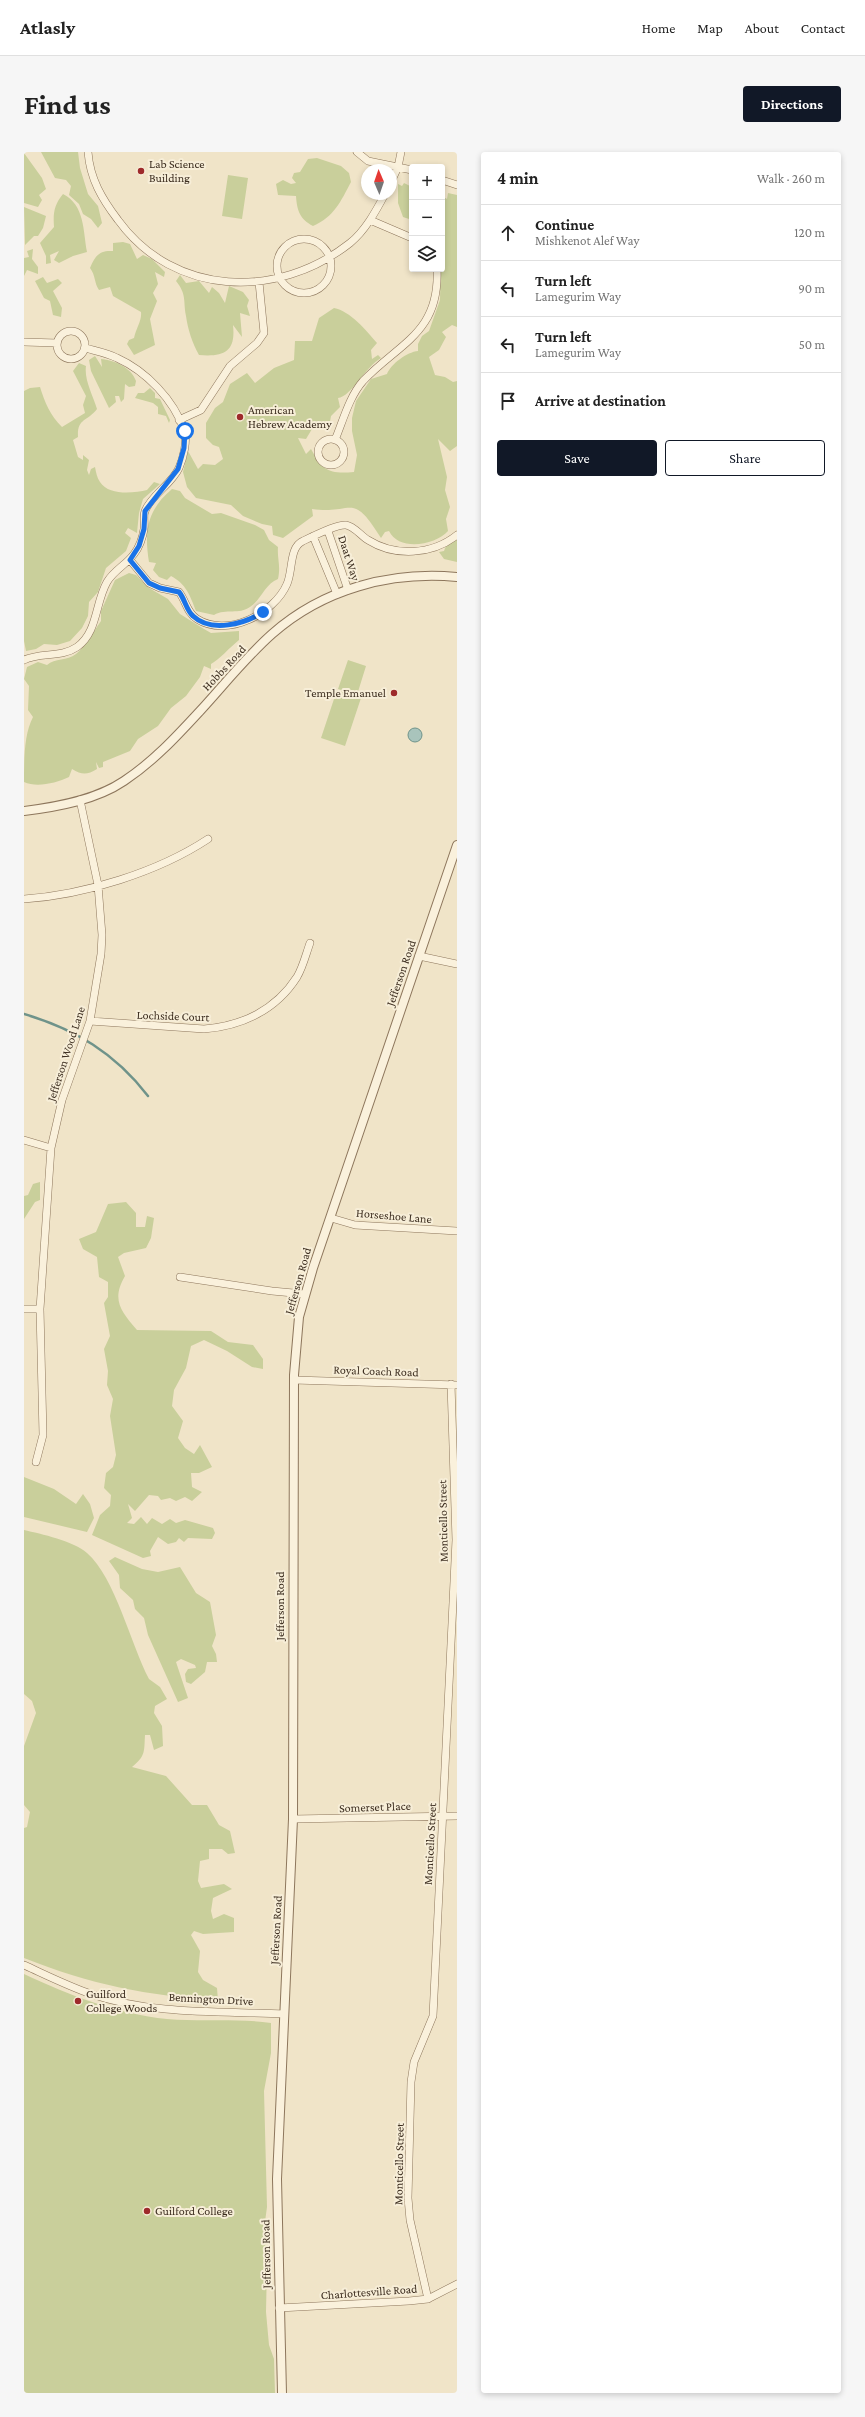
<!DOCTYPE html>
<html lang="en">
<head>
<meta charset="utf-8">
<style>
	:root { --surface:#fff; --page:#f6f6f6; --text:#222; --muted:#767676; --line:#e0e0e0; --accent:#111827 }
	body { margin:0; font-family:"Crimson Pro",serif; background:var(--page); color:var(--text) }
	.controls { position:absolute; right:12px; top:12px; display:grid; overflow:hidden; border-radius:4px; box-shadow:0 2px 6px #0003 }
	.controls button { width:36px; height:36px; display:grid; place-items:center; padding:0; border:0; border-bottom:1px solid var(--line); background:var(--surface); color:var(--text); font:20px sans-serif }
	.compass { position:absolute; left:337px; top:12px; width:36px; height:36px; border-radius:50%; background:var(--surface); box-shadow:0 2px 6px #0003; rotate:358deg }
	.stop { position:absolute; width:12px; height:12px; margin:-9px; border:3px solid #1a73e8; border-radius:50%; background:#fff }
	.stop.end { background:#1a73e8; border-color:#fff; box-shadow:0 1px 4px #0008 }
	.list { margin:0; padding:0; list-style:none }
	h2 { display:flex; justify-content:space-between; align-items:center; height:52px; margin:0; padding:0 16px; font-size:17px }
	h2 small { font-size:13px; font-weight:400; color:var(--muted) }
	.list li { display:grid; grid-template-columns:26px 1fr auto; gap:12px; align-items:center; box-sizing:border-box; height:56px; padding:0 16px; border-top:1px solid var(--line) }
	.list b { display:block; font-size:15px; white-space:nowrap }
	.list p { margin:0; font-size:13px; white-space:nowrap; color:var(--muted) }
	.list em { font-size:13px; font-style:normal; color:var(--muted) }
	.actions { display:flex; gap:8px; padding:12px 16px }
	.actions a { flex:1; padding:9px 0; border:1px solid var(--accent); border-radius:4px; text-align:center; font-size:14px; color:var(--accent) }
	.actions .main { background:var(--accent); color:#fff }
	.icon { flex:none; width:22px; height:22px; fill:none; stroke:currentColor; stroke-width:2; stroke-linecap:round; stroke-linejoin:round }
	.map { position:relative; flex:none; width:433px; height:2241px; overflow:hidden; border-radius:4px }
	header { display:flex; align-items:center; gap:24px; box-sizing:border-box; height:56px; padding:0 20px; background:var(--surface); border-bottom:1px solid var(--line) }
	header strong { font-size:19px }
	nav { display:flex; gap:22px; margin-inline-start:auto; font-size:14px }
	.intro { display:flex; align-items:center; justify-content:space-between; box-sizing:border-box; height:96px; padding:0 24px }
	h1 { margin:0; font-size:28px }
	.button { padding:10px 18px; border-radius:4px; background:var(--accent); color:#fff; font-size:14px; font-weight:700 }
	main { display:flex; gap:24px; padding:0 24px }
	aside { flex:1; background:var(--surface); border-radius:4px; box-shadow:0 2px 6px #0003 }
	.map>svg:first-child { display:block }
	.green { fill:#c9cf9b }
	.water { fill:#a9c4bc; stroke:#6f938a }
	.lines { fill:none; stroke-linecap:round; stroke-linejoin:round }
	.stream { stroke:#6f938a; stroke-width:2.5 }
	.minor-casing { stroke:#8d765c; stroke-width:8 }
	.tertiary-casing { stroke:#8d765c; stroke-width:10 }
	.minor { stroke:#faf1dc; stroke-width:7 }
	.tertiary { stroke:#faf1dc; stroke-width:8 }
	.route { stroke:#1a73e8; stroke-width:5 }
	.poi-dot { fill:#9e2a2b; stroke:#f7eed8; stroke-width:1.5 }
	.labels { text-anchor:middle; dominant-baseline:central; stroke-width:4; stroke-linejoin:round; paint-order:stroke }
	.poi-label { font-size:12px; fill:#3d2e20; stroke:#f7eed8; text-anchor:start }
	.street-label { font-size:12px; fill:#3d2e20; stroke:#f7eed8 }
</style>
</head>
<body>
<header>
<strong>Atlasly</strong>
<nav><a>Home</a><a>Map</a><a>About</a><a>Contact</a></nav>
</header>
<div class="intro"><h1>Find us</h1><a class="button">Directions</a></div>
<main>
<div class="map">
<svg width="433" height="2241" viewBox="0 0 433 2241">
	<rect width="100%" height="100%" fill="#f0e4c8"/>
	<path class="green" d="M17,0H54L56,16L64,42L74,54L78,71L74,76L67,67L59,62L55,52L45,43L47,34L42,28L31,26Z
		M0,1L18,26L22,37L15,43L18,48L14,55L0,51Z
		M293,6L317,14L325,21L327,30C317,49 310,65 289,74C276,67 273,59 272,44L254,43L252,32L259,28L267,32L272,31L268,26L270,21L276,20L284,7Z
		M204,23L224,26L218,67L198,64Z
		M380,31L388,35V68L379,65L374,51V32L378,34Z
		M424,41L433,43V175L428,173L418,180L422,185L415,198L405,205L411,223L421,225L429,230L433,229V294L426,299L414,287L423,325L421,338L426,355L422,367L424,379C412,393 375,400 365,379L361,380L357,386C327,338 330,363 288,357L289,364L259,386L249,383L248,374L238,372L219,364L207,353L172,346L163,335L159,320L164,299L174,317L179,312L191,313L199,307L195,295L189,293L182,286V271L191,256L199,250L206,232L223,221L231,231L250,216L270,208L271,189H288L295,166L310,156C326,159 342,178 353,191L347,198L348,207L354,203L357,206C341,215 327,245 314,246L316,255L307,264L305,275L288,277L282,287L274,286L282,302L287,297C299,319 305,322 330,320L333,303L328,279V266L332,249L347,227L363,222C367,212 383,200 394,199V192L398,184L405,179L416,148L418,44L423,47Z
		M39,42C61,53 59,79 63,100L49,104L35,111L30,108L35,99L26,103L27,111L22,112V104L16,91L30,75C29,61 30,53 39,42Z
		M0,55L22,64L19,76L14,84H10L1,93Z
		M99,90L106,92L113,107L119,103L128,107L141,120L140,125L131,120L134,132L129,141L133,149L126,167L131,193L110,203L103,192L105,188L110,186C112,176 118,169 117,160L89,144L86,135L75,138C70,131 72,124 66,116C71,104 75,98 89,99V91Z
		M9,97L8,107L14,115V122L3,118L0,124V106L5,105L3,99Z
		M156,123L162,131L175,129L185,141L188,135L195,141L201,151L205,134L219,140L225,148L223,154L226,164L216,161L218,185L209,173C212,200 200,205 175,203C168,190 164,178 162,164C159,148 163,143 152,129Z
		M19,125L23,131L34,127L38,131L29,139L38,156L37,165L29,163L26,149L20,146L11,129Z
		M71,204L78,215L77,207C90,208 107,215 112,229L111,234L105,235L101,232L100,247L97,250L95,244H91L92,250L85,256L67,219L65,208Z
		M55,211L62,214C60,228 69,243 73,257C63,270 53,266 54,285L49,288L54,305L59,308V303L65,308L63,318L65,323L67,317L71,315C72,320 73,326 76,330C85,344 110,341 123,338L130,330L136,332L119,347L115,361L113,381L104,376L101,381L107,386L102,399L82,416L74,440L65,450L64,464L58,476L46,489L33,493L20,492L12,497L2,499L0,489V239L6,236L16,235C21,251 26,263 38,275L61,261L59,253L62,244L49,219Z
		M126,236L131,241V246L136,247L146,268L145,271L142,264L134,262V255L129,251L111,246L114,241H120Z
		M148,337L156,339L161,346L188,362L197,361L231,373L240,378L245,388L254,395C253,407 257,413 254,427C241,432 237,448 226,455C215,463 202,456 190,463L172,459C166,443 162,432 147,424L143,428L135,425L129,418L132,411L125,410C120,379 123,358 148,337Z
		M433,388V410L420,407L415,400L420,399L423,391Z
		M105,421L112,423L125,436L144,447L156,462L180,477L187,481L215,479V488C206,495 195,508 187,512V517L180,514L176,525L162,544L147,556L134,574L114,587L106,599L79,610V615L75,616L72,610L73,617C63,623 58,623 48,617L45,625C32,631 13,636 0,630C0,608 0,582 9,565L4,558L5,534L0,527L3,515L14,510L23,513C31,506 43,509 52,502C62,494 69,480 77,469V459L91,428Z
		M324,508L342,514L333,543L314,537Z
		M313,538L337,546L321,594L297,586Z
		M16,1030V1048L11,1050L0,1067V1044L4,1043L9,1032Z
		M102,1050L112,1061V1075H121L123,1064L130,1066L127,1086L122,1096L100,1101L94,1105L101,1124C87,1148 97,1159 113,1178L187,1179L204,1190L229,1193L239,1207V1217L228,1215L203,1199L180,1188L167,1194L162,1216L150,1238L148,1254L159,1269L154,1286L161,1296L170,1302L176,1293L188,1315L175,1321H167L168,1335L178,1340L168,1349L161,1345L152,1349L146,1346L137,1348L134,1344L125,1343L111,1359L104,1352L108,1366L103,1371L110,1372L117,1365L123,1372L128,1366L138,1372L146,1367L152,1371L161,1368L189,1376L191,1381L188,1387L164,1386L160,1390L155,1386L152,1390L144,1392L134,1385L126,1399L127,1404L119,1406L68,1383L76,1363L86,1354L87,1343L80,1336L82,1321L89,1315L92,1303L86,1264L89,1247L83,1233L84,1219L80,1197L86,1184L80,1151L84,1145V1130L75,1125L73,1105L59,1097L55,1087L72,1080L84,1052Z
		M0,1325L30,1337L52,1352L59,1342L66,1352L70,1366L63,1380L0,1365Z
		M0,1378C17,1382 50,1389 63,1401C91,1425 107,1493 125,1527L136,1535L143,1547L131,1554L130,1561L138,1574L139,1594L130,1598L126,1583H121C120,1599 122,1604 108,1615L142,1624L168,1653H183L195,1673L206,1679L211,1701L204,1702L198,1697H185V1707L176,1709L174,1729L177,1736L200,1732L208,1737L189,1746L187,1759L189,1767L200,1762L210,1766V1780L179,1782L170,1779L167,1783L176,1799L174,1820L179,1828L193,1836L194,1849C123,1843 67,1833 0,1806V1676L3,1675L6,1660L0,1653V1594L12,1561L8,1549L0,1542Z
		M91,1405L118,1417L134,1420L156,1415L172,1441L186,1450L192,1483L188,1494L192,1502L193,1510H183L181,1520L167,1532L162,1530L161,1522L164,1517L172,1516L171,1513L157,1507L152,1510L164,1546L154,1550L124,1483L120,1466L111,1457L109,1448L96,1436L95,1423L85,1409Z
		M0,1822C45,1843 93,1862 143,1867C178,1870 212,1866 247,1871V1901L240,1939L243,2055L240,2077L243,2114L242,2160L245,2193L250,2207L251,2241H0Z"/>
	<path class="water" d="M384 583a7 7 0 1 1 14 0a7 7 0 1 1-14 0Z"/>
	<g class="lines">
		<path class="stream" d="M0,862C51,877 91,901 124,944"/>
		<defs>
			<path id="minor" d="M64,0C66,27 78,47 94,68C150,145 254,148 326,91C341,79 352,59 361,42
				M333,0L344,9L388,18
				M418,28L433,33
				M367,30L374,15L377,0
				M346,68L388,86
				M253 114a27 27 0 1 1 54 0a27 27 0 1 1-54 0Z
				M33 193a14 14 0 1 1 28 0a14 14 0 1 1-28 0Z
				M0,190L33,191
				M155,268L177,258L206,214L233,191L240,181L235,130
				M294 300a13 13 0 1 1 26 0a13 13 0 1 1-26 0Z
				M311,288C319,269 325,245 339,229C375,191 416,181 413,117
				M304,379L324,438
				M289,384L313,442
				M106,408L125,431L136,436L155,440C162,449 163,461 173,467C203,486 250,462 263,432C269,419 265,395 279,389C287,385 314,372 322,373C330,374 337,384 344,388C371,405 408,403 433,383
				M0,508C16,500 37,506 53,495C74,480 71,451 83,430C90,418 102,413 110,402C115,396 119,385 120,377C121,371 119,364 121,359C128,342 147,333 155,316C159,307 164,288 160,278C150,248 122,219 93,206C83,201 72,199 61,196
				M0,747C60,743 134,720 184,687
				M395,804L433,812
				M66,869L180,877C218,874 252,858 273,825C279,815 282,802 286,791
				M0,988L27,996
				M307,1066L331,1073L433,1079
				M156,1125L248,1139L280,1142
				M0,1157H16
				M270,1228L433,1233
				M12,1310L19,1283L16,1157L27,996L38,948L66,869L77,802L78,783L74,733L56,648
				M269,1667L433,1664
				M0,1813C22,1823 44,1834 67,1842C128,1863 197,1859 260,1862
				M404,2147L386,2068L384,2046L387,1930L390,1910L409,1864L432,1388L427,1232
				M255,2156L385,2149L404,2147L433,2132"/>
			<path id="tertiary" d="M0,659C33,655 72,648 100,629C130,609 152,585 176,559C199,534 222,505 248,482C299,437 366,419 433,425
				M258,2241L253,2027L269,1667L270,1223L275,1165L289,1116L433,693"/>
		</defs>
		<use href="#minor" class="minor-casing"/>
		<use href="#tertiary" class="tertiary-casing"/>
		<use href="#minor" class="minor"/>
		<use href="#tertiary" class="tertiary"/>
	</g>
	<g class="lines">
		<path class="route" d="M161,279L160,296L154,317L121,359L120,377L115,394L106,408L125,431L136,436L155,440C161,447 162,458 169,464C187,481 221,472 239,460"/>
	</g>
	<g class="poi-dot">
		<circle cx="117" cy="19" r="4"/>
		<circle cx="216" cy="265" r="4"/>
		<circle cx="370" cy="541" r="4"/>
		<circle cx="54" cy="1849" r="4"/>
		<circle cx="123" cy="2059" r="4"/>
	</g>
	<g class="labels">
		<g class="poi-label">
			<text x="125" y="12">Lab Science<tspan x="125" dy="14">Building</tspan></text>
			<text x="224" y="258">American<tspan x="224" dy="14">Hebrew Academy</tspan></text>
			<text x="362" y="541" text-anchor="end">Temple Emanuel</text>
			<text x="62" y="1842">Guilford<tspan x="62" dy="14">College Woods</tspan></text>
			<text x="131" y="2059">Guilford College</text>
		</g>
		<g class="street-label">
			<text transform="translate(325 406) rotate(72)">Daat Way</text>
			<text transform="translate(200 516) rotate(-47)">Hobbs Road</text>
			<text transform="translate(377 821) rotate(-71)">Jefferson Road</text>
			<text transform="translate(149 864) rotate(2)">Lochside Court</text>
			<text transform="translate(42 902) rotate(-72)">Jefferson Wood Lane</text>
			<text transform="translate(370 1064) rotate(5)">Horseshoe Lane</text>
			<text transform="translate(274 1129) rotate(-74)">Jefferson Road</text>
			<text transform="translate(352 1219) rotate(2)">Royal Coach Road</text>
			<text transform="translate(419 1369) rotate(-91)">Monticello Street</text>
			<text transform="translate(256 1454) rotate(-90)">Jefferson Road</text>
			<text transform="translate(351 1655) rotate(-2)">Somerset Place</text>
			<text transform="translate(406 1692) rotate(-87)">Monticello Street</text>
			<text transform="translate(252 1778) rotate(-87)">Jefferson Road</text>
			<text transform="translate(187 1847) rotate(3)">Bennington Drive</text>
			<text transform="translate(375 2012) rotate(-89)">Monticello Street</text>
			<text transform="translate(242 2102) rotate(-91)">Jefferson Road</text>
			<text transform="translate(345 2140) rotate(-4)">Charlottesville Road</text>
		</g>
	</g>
</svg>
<div class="controls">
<button>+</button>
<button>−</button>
<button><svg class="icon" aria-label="layers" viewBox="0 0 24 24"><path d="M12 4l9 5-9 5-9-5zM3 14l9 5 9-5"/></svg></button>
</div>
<svg class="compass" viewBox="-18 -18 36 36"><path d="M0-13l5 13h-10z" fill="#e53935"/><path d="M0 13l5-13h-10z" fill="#767676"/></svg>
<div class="stop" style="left:161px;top:279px"></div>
<div class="stop end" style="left:239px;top:460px"></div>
</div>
<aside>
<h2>4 min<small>Walk · 260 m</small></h2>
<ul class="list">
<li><svg class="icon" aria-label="ahead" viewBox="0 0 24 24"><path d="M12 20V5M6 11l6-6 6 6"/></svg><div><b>Continue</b><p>Mishkenot Alef Way</p></div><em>120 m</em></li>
<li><svg class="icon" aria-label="left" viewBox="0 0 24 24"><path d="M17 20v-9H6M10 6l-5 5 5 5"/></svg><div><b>Turn left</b><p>Lamegurim Way</p></div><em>90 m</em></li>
<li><svg class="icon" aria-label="left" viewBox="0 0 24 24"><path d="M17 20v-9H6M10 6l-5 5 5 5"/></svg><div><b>Turn left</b><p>Lamegurim Way</p></div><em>50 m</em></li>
<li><svg class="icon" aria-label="arrive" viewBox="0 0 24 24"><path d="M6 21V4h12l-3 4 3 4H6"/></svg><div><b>Arrive at destination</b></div></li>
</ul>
<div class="actions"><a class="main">Save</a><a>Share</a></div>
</aside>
</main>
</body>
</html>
